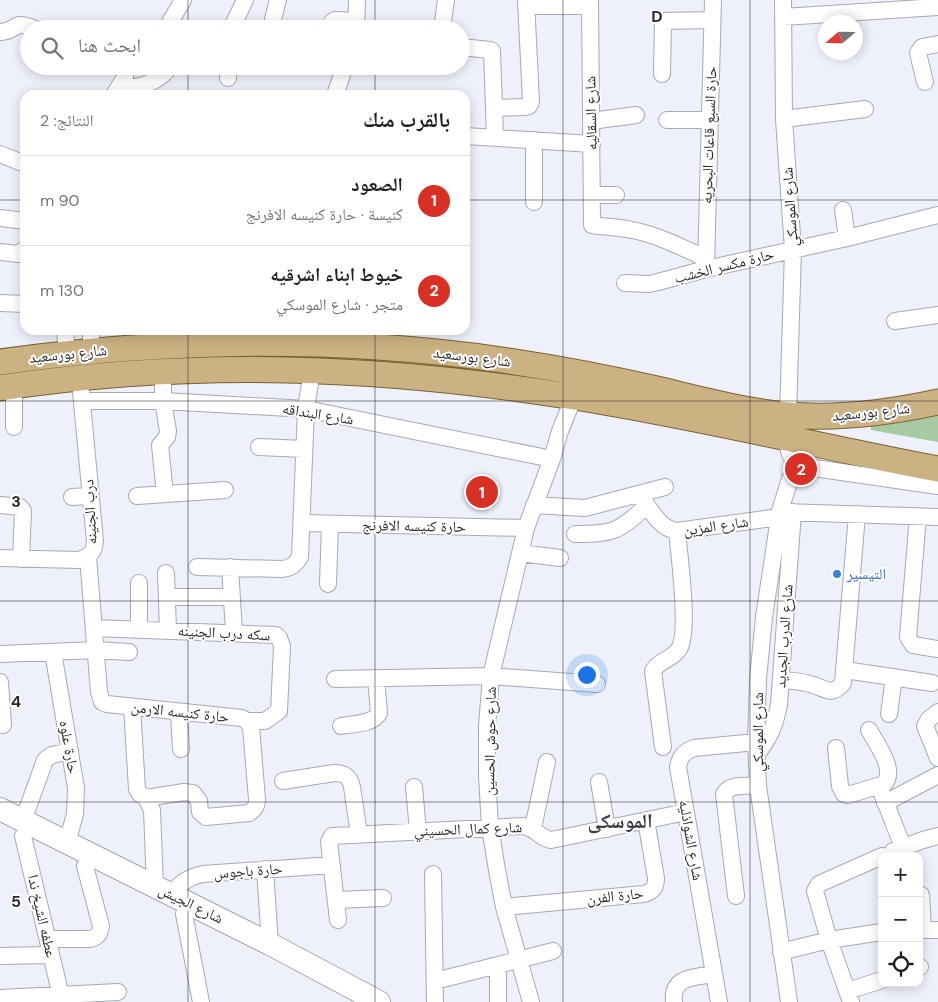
<!DOCTYPE html>
<html lang="ar">
<head>
<meta charset="utf-8">
<style>
	:root { --surface:#fff; --page:#f6f6f6; --text:#202124; --muted:#757577; --line:#e0e0e0; --accent:#d93025 }
	body { margin:0; font-family:"DM Sans","Noto Naskh Arabic",sans-serif; background:var(--page); color:var(--text); direction:rtl }
	.controls { position:absolute; right:15px; bottom:15px; display:grid; overflow:hidden; border-radius:10px; box-shadow:0 2px 12px #0003 }
	.controls button { width:45px; height:45px; display:grid; place-items:center; padding:0; border:0; border-bottom:1px solid var(--line); background:var(--surface); color:var(--text); font:25px sans-serif }
	.compass { position:absolute; left:818px; top:15px; width:45px; height:45px; border-radius:50%; background:var(--surface); box-shadow:0 2px 12px #0003; rotate:250deg }
	.you { position:absolute; left:586px; top:674px; width:18px; height:18px; margin:-12px; border:4px solid #fff; border-radius:50%; background:#1a73e8; box-shadow:0 0 0 8px #1a73e833 }
	.badge { display:grid; place-items:center; width:32px; height:32px; border-radius:50%; background:var(--accent); color:#fff; font-size:16px; font-weight:700 }
	.pin { position:absolute; translate:-50% -50%; border:2px solid #fff; box-shadow:0 1px 5px #0006 }
	.list { margin:0; padding:0; list-style:none }
	h2 { display:flex; justify-content:space-between; align-items:center; height:65px; margin:0; padding:0 20px; font-size:21px }
	h2 small { font-size:16px; font-weight:400; color:var(--muted) }
	.list li { display:grid; grid-template-columns:32px 1fr auto; gap:15px; align-items:center; box-sizing:border-box; height:90px; padding:0 20px; border-top:1px solid var(--line) }
	.list b { display:block; font-size:19px; white-space:nowrap }
	.list p { margin:0; font-size:16px; white-space:nowrap; color:var(--muted) }
	.list em { font-size:16px; font-style:normal; color:var(--muted) }
	.icon { flex:none; width:28px; height:28px; fill:none; stroke:currentColor; stroke-width:2; stroke-linecap:round; stroke-linejoin:round }
	.map { position:relative; flex:none; width:938px; height:1002px; overflow:hidden; direction:ltr }
	.search { position:absolute; background:var(--surface); box-shadow:0 2px 12px #0003; left:20px; top:20px; width:450px; height:55px; display:flex; align-items:center; gap:12px; box-sizing:border-box; padding:0 18px; border-radius:28px; color:var(--muted); font-size:19px }
	.panel { position:absolute; background:var(--surface); box-shadow:0 2px 12px #0003; left:20px; top:90px; width:450px; height:245px; border-radius:15px; direction:rtl }
	.map>svg:first-child { display:block }
	.green { fill:#a7caa5 }
	.lines { fill:none; stroke-linecap:round; stroke-linejoin:round }
	.minor-casing { stroke:#a7a9b4; stroke-width:18 }
	.secondary-casing { stroke:#a7a9b4; stroke-width:24 }
	.primary-casing { stroke:#7b6130; stroke-width:27 }
	.minor { stroke:#fff; stroke-width:16 }
	.secondary { stroke:#fff; stroke-width:22 }
	.primary { stroke:#cbb283; stroke-width:25 }
	.grid { fill:none; stroke:#28292d; stroke-width:1; stroke-opacity:0.55 }
	.shop-dot { fill:#3f7fe0; stroke:#fff; stroke-width:2 }
	.labels { text-anchor:middle; dominant-baseline:central; stroke-width:4; stroke-linejoin:round; paint-order:stroke }
	.street-label { font-size:15px; fill:#28292d; stroke:#fff }
	.shop-label { font-size:15px; fill:#366cbe; stroke:#fff; text-anchor:start }
	.district-label { font-size:20px; font-weight:bold; fill:#3d3e47; stroke:#fff }
	.grid-label { font-size:16px; text-anchor:middle; font-weight:bold; fill:#28292d; stroke:#fff; stroke-width:4; stroke-linejoin:round; paint-order:stroke }
</style>
</head>
<body>
<div class="map">
<svg width="938" height="1002" viewBox="0 0 938 1002">
	<rect width="100%" height="100%" fill="#eef0fc"/>
	<path class="green" d="M938,411V442L871,430V422Z"/>
	<g class="lines">
		<defs>
			<path id="minor" d="M590,0L592,225C605,227 619,227 632,230C658,235 681,247 705,258
				M783,0L784,119L793,250L788,415
				M527,6H590
				M783,17L938,7
				M273,19L278,0
				M166,29L183,0
				M231,29L245,0
				M331,29L332,22L335,20L356,21
				M356,29L357,0
				M442,29L446,0
				M0,32C19,31 11,19 35,29
				M461,47L490,50L492,51L495,137
				M228,66V78
				M662,74L663,21L712,20
				M925,82L918,53L922,47L938,44
				M117,90C137,87 158,85 170,66
				M114,95L125,77L124,66
				M335,95L345,66
				M494,108L525,107L529,106L531,102L526,0
				M784,119L865,109
				M667,120H709
				M591,121L636,115
				M465,136L592,144
				M0,154L25,164
				M592,195H616
				M534,202V140
				M843,210L847,238
				M0,218L25,221
				M0,252L19,254L25,249
				M706,267L713,0
				M625,283L649,284L658,282L706,269L847,238L938,215
				M0,303L25,304
				M895,321L938,315
				M65,330L67,354
				M91,352V330
				M163,371V401L168,431L167,437L160,445L165,494
				M82,401H163L306,409L552,459
				M14,427V386
				M788,439C788,453 789,456 800,466L938,486
				M259,447L304,449
				M639,494C649,507 659,529 677,531L779,517
				M137,496L225,490
				M72,497L90,496
				M0,505L20,507L23,511L21,559
				M534,505L585,508L665,487
				M783,512L938,517
				M918,516L908,637L913,645L938,649
				M302,523L526,528
				M575,534C612,534 620,532 647,505
				M520,553L560,558
				M88,557L99,692L102,702L107,704L242,718L247,721L251,727L257,799C257,806 255,809 249,813L206,817L200,812L199,801L193,793L184,792L146,798
				M0,558L79,560C91,556 94,552 95,541L81,392
				M197,567L282,569C291,568 295,565 300,557L306,409L312,370
				M230,567L234,632
				M166,573L168,630
				M139,583V629
				M328,584L330,524
				M167,597H232
				M94,628L276,635L279,638L282,646L279,711L265,721H247
				M53,652L76,788L75,814L67,843
				M0,654L96,650L129,652
				M845,670L932,683
				M335,679L491,676L597,684
				M781,679C790,681 800,681 810,684C824,687 831,698 843,683L857,514
				M0,682L3,725
				M132,707L137,789L140,794L146,798L152,810L155,886
				M179,712L181,749
				M938,712L929,719L925,726L938,758
				M889,714L894,677
				M341,726C352,724 374,724 379,713L376,678
				M663,747L653,671C660,659 672,660 679,649C690,631 679,555 677,531
				M836,748L840,786L844,794L848,795L884,784C897,770 876,743 869,730
				M757,754C770,737 775,726 779,704L793,512
				M283,781L334,773C345,773 350,777 352,787L359,834
				M599,782L607,829
				M879,786L903,847
				M414,787L418,831
				M885,803L938,775
				M23,821L45,760L52,755L70,751
				M533,828L547,762
				M23,836L61,996
				M893,851L923,840L938,836
				M265,869L270,944
				M433,874L435,1002
				M171,894C181,883 188,877 203,874L332,865
				M921,895L923,930
				M736,896L724,794C730,783 747,786 758,786
				M336,900L383,898
				M504,907L644,894C653,891 656,888 656,878L646,820
				M184,914L201,1002
				M338,920L329,842L332,836L523,826C535,827 539,838 551,840L686,812
				M919,930H938
				M48,939H89C97,938 100,934 101,926L85,866
				M781,952L829,940L882,932
				M0,956L51,955
				M919,967H920
				M435,981L553,951
				M847,991L882,980
				M0,998L118,992
				M498,1002V965
				M531,1002L504,907L497,870L490,827L487,776V726L491,676L526,528L552,459L560,431L574,397
				M674,1002C671,976 694,978 713,974
				M719,1002L678,767C680,756 684,752 694,748L756,742
				M789,1002L758,786L756,742L758,679L764,617L780,511L790,479L800,466
				M851,1002L829,940L815,891L819,884L882,856"/>
			<path id="secondary" d="M0,809L270,944L379,1002"/>
			<path id="primary" d="M0,362C167,339 335,336 502,360C556,368 609,378 661,390C703,400 744,411 787,415C838,419 888,413 938,402
				M0,388C193,359 381,366 574,397C696,416 816,446 938,469"/>
		</defs>
		<use href="#minor" class="minor-casing"/>
		<use href="#secondary" class="secondary-casing"/>
		<use href="#primary" class="primary-casing"/>
		<use href="#minor" class="minor"/>
		<use href="#secondary" class="secondary"/>
		<use href="#primary" class="primary"/>
	</g>
	<path class="grid" d="M188,0V29M375,0V29M563,0V1002M750,0V1002M188,66V95M375,66V95M0,200H25M465,200H938M188,330V1002M375,330V1002M0,401H938M0,601H938M0,802H938"/>
	<circle class="shop-dot" cx="837" cy="574" r="5"/>
	<g class="labels">
		<g class="street-label">
			<text transform="translate(591 113) rotate(-91)">شارع السقاليه</text>
			<text transform="translate(709 135) rotate(-88)">حارة السبع قاعات البحريه</text>
			<text transform="translate(790 207) rotate(-94)">شارع الموسكي</text>
			<text transform="translate(724 266) rotate(-14)">حارة مكسر الخشب</text>
			<text transform="translate(68 354) rotate(-6)">شارع بورسعيد</text>
			<text transform="translate(472 357) rotate(7)">شارع بورسعيد</text>
			<text transform="translate(871 412) rotate(-6)">شارع بورسعيد</text>
			<text transform="translate(318 414) rotate(9)">شارع البنداقه</text>
			<text transform="translate(90 512) rotate(-93)">درب الجنينه</text>
			<text transform="translate(414 526) rotate(1)">حارة كنيسه الافرنج</text>
			<text transform="translate(716 526) rotate(-8)">شارع المزين</text>
			<text transform="translate(224 633) rotate(3)">سكه درب الجنينه</text>
			<text transform="translate(784 636) rotate(-86)">شارع الدرب الجديد</text>
			<text transform="translate(180 712) rotate(6)">حارة كنيسه الارمن</text>
			<text transform="translate(758 732) rotate(-90)">شارع الموسكي</text>
			<text transform="translate(490 741) rotate(-89)">شارع حوش الحسين</text>
			<text transform="translate(69 747) rotate(80)">حارة علوه</text>
			<text transform="translate(468 829) rotate(-2)">شارع كمال الحسيني</text>
			<text transform="translate(691 840) rotate(80)">شارع الشواذليه</text>
			<text transform="translate(248 871) rotate(-4)">حارة باجوس</text>
			<text transform="translate(615 896) rotate(-6)">حارة الفرن</text>
			<text transform="translate(191 904) rotate(26)">شارع الجيش</text>
			<text transform="translate(42 916) rotate(77)">عطفه الشيخ ندا</text>
		</g>
		<g class="shop-label">
			<text x="847" y="574">التيسير</text>
		</g>
		<g class="district-label">
			<text x="620" y="821">الموسكى</text>
		</g>
	</g>
	<g class="grid-label">
		<text x="657" y="22">D</text>
		<text x="16" y="507">3</text>
		<text x="16" y="707">4</text>
		<text x="16" y="907">5</text>
	</g>
</svg>
<div class="controls">
<button>+</button>
<button>−</button>
<button><svg class="icon" aria-label="locate" viewBox="0 0 24 24"><circle cx="12" cy="12" r="6"/><path d="M12 2v4M12 18v4M2 12h4M18 12h4"/></svg></button>
</div>
<svg class="compass" viewBox="-18 -18 36 36"><path d="M0-13l5 13h-10z" fill="#e53935"/><path d="M0 13l5-13h-10z" fill="#757577"/></svg>
<div class="you"></div>
<div class="pin badge" style="left:482px;top:492px">1</div>
<div class="pin badge" style="left:801px;top:469px">2</div>
<div class="search"><svg class="icon" aria-label="search" viewBox="0 0 24 24"><circle cx="10" cy="10" r="6"/><path d="M15 15l6 6"/></svg>ابحث هنا</div>
<section class="panel">
<h2>بالقرب منك<small>النتائج: 2</small></h2>
<ul class="list">
<li><span class="badge">1</span><div><b>الصعود</b><p>كنيسة · حارة كنيسه الافرنج</p></div><em>90 m</em></li>
<li><span class="badge">2</span><div><b>خيوط ابناء اشرقيه</b><p>متجر · شارع الموسكي</p></div><em>130 m</em></li>
</ul>
</section>
</div>
</body>
</html>
